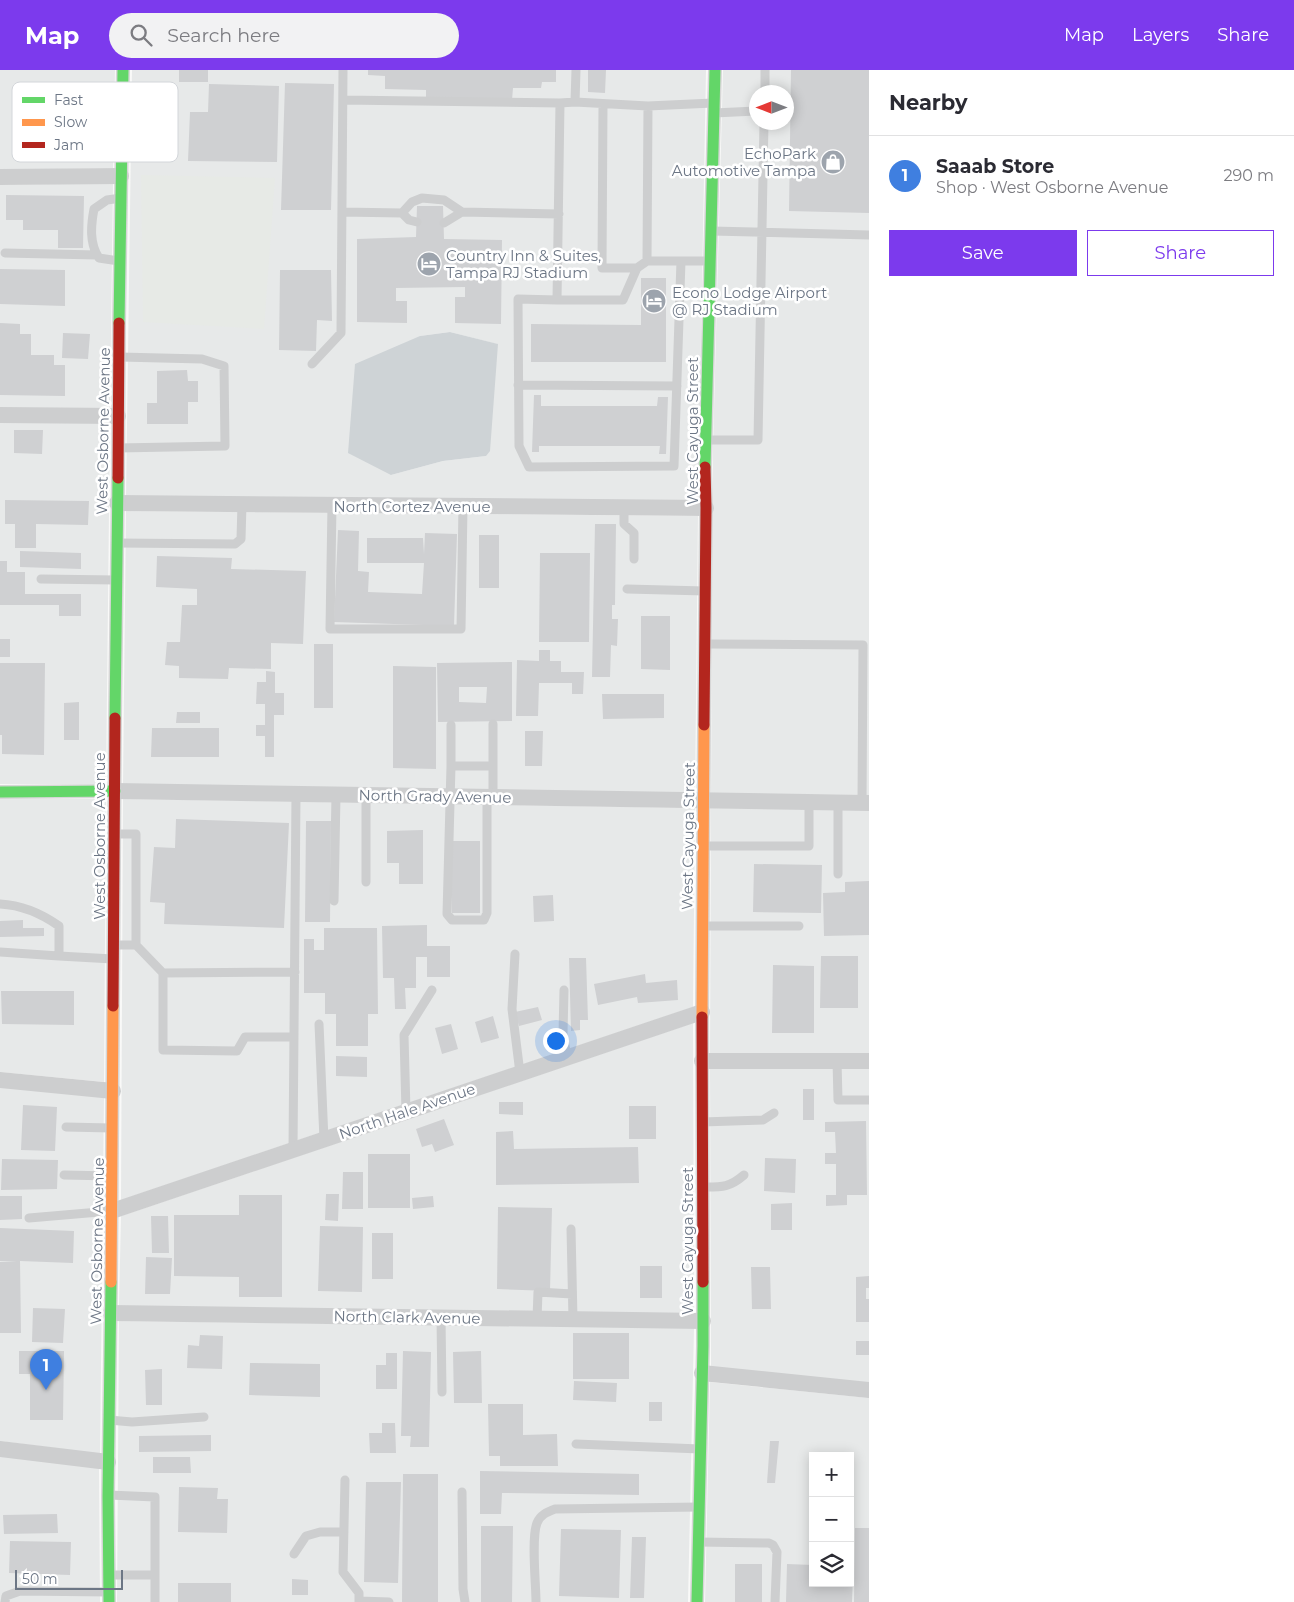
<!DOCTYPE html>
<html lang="en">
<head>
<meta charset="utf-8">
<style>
	:root { --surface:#fff; --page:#f2f2f3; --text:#2b2b33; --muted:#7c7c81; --line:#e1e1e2; --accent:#7c3aed }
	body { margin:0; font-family:Montserrat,sans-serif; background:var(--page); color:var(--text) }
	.controls { position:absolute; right:15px; bottom:15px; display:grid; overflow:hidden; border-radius:0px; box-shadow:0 2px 12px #0003 }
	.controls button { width:45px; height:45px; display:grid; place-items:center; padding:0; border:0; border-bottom:1px solid var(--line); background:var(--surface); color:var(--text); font:25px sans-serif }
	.compass { position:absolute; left:749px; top:15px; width:45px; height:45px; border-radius:50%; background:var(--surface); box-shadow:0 2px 12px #0003; rotate:270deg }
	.scale { position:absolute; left:15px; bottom:12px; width:108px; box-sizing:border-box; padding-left:5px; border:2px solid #6c7685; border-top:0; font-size:14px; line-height:18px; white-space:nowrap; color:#6c7685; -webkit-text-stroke:4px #fff; paint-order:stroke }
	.you { position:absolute; left:555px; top:970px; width:18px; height:18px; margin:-12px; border:4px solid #fff; border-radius:50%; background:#1a73e8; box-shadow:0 0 0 8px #1a73e833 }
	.badge { display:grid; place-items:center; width:32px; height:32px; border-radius:50%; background:var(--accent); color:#fff; font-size:16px; font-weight:700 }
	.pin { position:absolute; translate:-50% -41px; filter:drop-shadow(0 1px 2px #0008) }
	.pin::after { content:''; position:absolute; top:26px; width:18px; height:15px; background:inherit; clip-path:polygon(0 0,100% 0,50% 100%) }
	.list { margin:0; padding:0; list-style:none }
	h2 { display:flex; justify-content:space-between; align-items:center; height:65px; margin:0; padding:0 20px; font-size:21px }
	h2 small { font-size:16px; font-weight:400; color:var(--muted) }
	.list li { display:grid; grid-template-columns:32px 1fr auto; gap:15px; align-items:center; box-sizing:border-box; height:80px; padding:0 20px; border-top:1px solid var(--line) }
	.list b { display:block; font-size:19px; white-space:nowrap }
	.list p { margin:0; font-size:16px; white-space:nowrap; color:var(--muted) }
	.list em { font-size:16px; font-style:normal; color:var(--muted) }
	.actions { display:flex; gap:10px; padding:15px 20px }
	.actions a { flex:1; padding:11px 0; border:1px solid var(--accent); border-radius:0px; text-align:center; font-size:18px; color:var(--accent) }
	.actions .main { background:var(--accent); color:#fff }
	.icon { flex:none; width:28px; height:28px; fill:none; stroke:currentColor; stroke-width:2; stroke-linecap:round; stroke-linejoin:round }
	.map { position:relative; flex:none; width:869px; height:1532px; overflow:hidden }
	header { display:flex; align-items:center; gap:30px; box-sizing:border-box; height:70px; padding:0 25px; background:var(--accent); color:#fff }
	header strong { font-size:24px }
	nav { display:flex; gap:28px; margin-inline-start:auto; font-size:18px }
	.search { width:350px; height:45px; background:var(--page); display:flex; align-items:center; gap:12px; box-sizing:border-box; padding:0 18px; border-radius:28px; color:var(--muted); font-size:19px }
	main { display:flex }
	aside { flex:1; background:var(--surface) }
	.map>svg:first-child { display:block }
	.built { fill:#e7e9e9; fill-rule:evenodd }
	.green { fill:#e7eae6 }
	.water { fill:#ced3d6 }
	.building { fill:#cfd0d2; fill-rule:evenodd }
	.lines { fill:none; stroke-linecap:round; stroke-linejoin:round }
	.fast-casing { stroke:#d6d6d6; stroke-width:14 }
	.slow-casing { stroke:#d6d6d6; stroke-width:14 }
	.jam-casing { stroke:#d6d6d6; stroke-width:14 }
	.lane { stroke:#cdcecf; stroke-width:9 }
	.street { stroke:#cdcecf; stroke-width:16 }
	.fast { stroke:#63d668; stroke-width:11 }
	.slow { stroke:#ff974d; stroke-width:11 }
	.jam { stroke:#b3261e; stroke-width:11 }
	.labels { text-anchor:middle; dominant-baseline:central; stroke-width:5; stroke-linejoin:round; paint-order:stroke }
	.poi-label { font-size:15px; fill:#6c7685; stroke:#fff; text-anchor:start }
	.street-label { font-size:15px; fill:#6c7685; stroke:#fff }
	.key { fill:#fff; stroke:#d3d6da; stroke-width:1 }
	.key-label { font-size:14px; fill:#6c7685 }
</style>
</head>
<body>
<header>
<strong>Map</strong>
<div class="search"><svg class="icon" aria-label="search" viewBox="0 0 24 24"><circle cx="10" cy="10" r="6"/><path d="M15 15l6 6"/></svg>Search here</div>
<nav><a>Map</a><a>Layers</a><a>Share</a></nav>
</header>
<main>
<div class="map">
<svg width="869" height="1532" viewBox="0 0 869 1532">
	<rect width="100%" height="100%" fill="#f9f9f8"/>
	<path class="built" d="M0,0H115L113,98L0,100Z
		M132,0H706L698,431L126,426ZM450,262L497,274L486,386L443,391L391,405L420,266Z
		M723,0H869V725L711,724L713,378ZM756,22H786V52H756Z
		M113,113L110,338H0V115Z
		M0,353H110L106,714H0Z
		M126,441L698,446L695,723L123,714Z
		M0,729H106L104,1012L0,1002Z
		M123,729L695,738L693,937L121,1130Z
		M711,738L869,740V983H710Z
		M693,953L694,1244L119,1236L121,1146Z
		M710,998H869V1313L711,1297Z
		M0,1017L104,1027L100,1384L0,1371Z
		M119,1251L694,1258L688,1532H117Z
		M710,1312L869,1328V1532H705ZM813,1386H850V1513H813Z
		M0,1386L99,1398L100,1532H0Z"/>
	<path class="green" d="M141,105L275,108L264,259L143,252Z"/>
	<path class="water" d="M450,262L498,274L490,381L486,386L443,391L391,405L348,383L355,294L420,266Z"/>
	<path class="building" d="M179,0H208V12H179Z
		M368,0H556V12H542L541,18H513L512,30L426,28V20L385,19V6L368,5Z
		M588,0H606L605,23L588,22Z
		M791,0H869V143L789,141Z
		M285,13L334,14L331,140H281Z
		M209,14L279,16L277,92L188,91L190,42H208Z
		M6,125L84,126L83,178H58V160H23V150H6Z
		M417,136H443L444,169L502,170L501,254L455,253V227H465V217L396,218V231H407V253L357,252V169L416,167Z
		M0,199L65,200V236L0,234Z
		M280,200H331L332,251L317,250L316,281L279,280Z
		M641,208H666V292H531V254L641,255Z
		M0,253L20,254V264H31V285H54V295H65V326L0,325Z
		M63,263L90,264L88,289L62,288Z
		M187,300L188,311H198V332H188V354H147V333H157V301Z
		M534,325H541V336H657L658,327H668L666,384H659L660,376H539V382H532Z
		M14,360H43L42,384L14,383Z
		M5,430L89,431L88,455L36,454V478H15V454H5Z
		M595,454H616L615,535H612V549H618L617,576L611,575L610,607H592Z
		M338,460L359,461L358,501L369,502L368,522L422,524L424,493H367V468H423L424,484L425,463L457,464L454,556L334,552Z
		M479,465H499V518H479Z
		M20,481L81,483V499L20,497Z
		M540,483H590L589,572H539Z
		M157,486L232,488L231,499L306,501L303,574L271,573V599L229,598L228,609L179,608V596L165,595L167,572H180L182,535H197V519L156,517Z
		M0,491H7V502H25V524H81V546H59V535H0Z
		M641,546H670V600L641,599Z
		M0,569H10V587H0Z
		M314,574H333V638H314Z
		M539,580H550V591H561V602H584L583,624H572V613H539L538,646H516L517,590L539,591Z
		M512,592V651L438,652L437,593ZM459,617H487L486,633L459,632Z
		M0,593H45L44,685L2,684V665H0Z
		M393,596L436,597V699L393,698Z
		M266,601L275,602V623H284V645H274V687H265V666H256V655H265V634H256L257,612H266Z
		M602,624H664V648L603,649Z
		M79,632V670H64V633Z
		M177,642H200V653H176Z
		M152,658H219V687H151Z
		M525,661H543L542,696H525Z
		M176,749L289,753L284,858L164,854L165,833L150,832L154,777L175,778Z
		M306,751H331L330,852H305Z
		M423,760V814H399V793H387V761Z
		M452,771H480V843H452Z
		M754,794L822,795L821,843L753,842Z
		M869,811V865L824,866L823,823L845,822V812Z
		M553,825L554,851L534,852L533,826Z
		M23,850V858H44V866L0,867V851Z
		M427,855V876H450V907H427V887H416V918H405L406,939H395L394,908H383L382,856Z
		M324,858H377L378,944H368V976H336V944H325V923H304V869H314V880H324Z
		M821,886H858V938H820Z
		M569,888H586L588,950H580V960L571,961Z
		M773,895L814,896V963H772Z
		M645,904L646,913L677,910L678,930L638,933L637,927L598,935L594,914Z
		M1,921H74V955L2,954Z
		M538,937L542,950L519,956L515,942Z
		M493,946L499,968L481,973L475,952Z
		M451,954L458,979L442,984L435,958Z
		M336,986L367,987V1007L336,1006Z
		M803,1019H814V1050H803Z
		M499,1032H523V1045L499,1044Z
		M23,1035L57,1037L55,1081L21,1080Z
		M629,1036H656V1069H629Z
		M444,1049L454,1075L435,1082L432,1074L422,1077L416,1059Z
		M866,1051L867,1125H847V1135L826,1136V1125H836V1094H825V1083H836L835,1062H825V1052Z
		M513,1061L514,1079L638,1077L639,1113L496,1115V1062Z
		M368,1084H410V1138H368Z
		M765,1088L796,1089L795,1123L764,1121Z
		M2,1089L58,1090L57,1119L1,1120Z
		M343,1102H363V1139H342Z
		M326,1124H339L338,1151L325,1150Z
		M239,1125H282V1227H239V1207L174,1206V1145H239Z
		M0,1126H22V1149L0,1150Z
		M433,1126L434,1137L413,1139L412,1128Z
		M792,1133V1160H771V1134Z
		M498,1137L552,1138L550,1221L497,1219Z
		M151,1146H168L169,1183H152Z
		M320,1156L363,1157L362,1222L318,1221Z
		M0,1158L74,1161L73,1193L20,1191L21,1263H0V1192L17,1191H0Z
		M372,1163H393V1209H372Z
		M146,1187L172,1188L170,1224H145Z
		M640,1196H662V1228H640Z
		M751,1197H770L771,1239H752Z
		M869,1206V1218H866V1229H869V1252H856V1207Z
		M33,1238L65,1239L63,1273L32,1272Z
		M573,1263H629V1309H573Z
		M200,1265L223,1266L222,1299L187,1298L188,1275L199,1276Z
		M856,1271H869V1285H856Z
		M19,1281H64L63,1350H30V1304H19Z
		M403,1281L431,1282L429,1377H410L411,1366H401Z
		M481,1281L482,1333H454L453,1282Z
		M386,1283H397V1319H376V1295H386Z
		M250,1293L320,1294V1327L249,1325Z
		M162,1299V1335H146L145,1300Z
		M574,1311L617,1313L616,1332L573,1330Z
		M649,1332H662V1351H649Z
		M488,1334H523V1365L557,1364L558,1396H500V1386H489Z
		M382,1353H395L396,1383H370L369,1363H382Z
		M211,1365V1381L139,1382V1366Z
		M770,1371H779L775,1413H767Z
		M153,1387H190L191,1403H153Z
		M480,1401L639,1404V1425L502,1423L501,1444H480Z
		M403,1404H438V1532H402Z
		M366,1412H401L398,1513L364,1512Z
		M179,1417L218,1418L217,1429H228L227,1463L178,1462Z
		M57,1444L58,1463L4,1464L3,1445Z
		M481,1456H513L512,1532H481Z
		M855,1458H869V1532H854Z
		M561,1459L621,1460L619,1528L559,1526Z
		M632,1467H646L644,1528H630Z
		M10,1471L71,1472L70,1505L9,1503Z
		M735,1494H762V1532H735Z
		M787,1494L813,1495V1513H850V1505H853L852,1532H786Z
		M292,1509L308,1510V1525H292Z
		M178,1513H231V1532H178Z"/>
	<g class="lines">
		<defs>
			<path id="fast" d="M119,253L123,0
				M705,397L715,0
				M115,648L118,408
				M0,722L115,721
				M109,1532L108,1426L111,1212
				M697,1532L703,1276V1212"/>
			<path id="slow" d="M702,947L704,655
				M111,1212L113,936"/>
			<path id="jam" d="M118,408L119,253
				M704,655L706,438L705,397
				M113,936L115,648
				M702,947L703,1212"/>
		</defs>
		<use href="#fast" class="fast-casing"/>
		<use href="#slow" class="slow-casing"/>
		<use href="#jam" class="jam-casing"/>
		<path class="lane" d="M576,0L575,32L560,33L557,230H623L637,198L647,191H709
			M765,22V0
			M343,30L560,33
			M575,32L648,36
			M603,34L602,198H637
			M714,43L756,41
			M342,142L402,143L412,132L422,128L444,130L462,142L559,144
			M402,143L409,150L417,152
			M444,153L462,142
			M712,161L869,165
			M5,183L97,185
			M119,191L99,188C89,173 91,155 94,139L107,130L121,128
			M647,191L648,36L713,33
			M557,230L518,229L519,376L529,397L674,396L681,191
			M312,294L341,263L343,0
			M518,315L677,316
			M706,370H758L764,52
			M118,378L225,376L224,296L202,289L120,287
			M332,435L330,559H461L463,436
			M624,438V454L634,463V489
			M117,473L235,474L241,469L242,434
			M41,509L116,510
			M627,519L705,521
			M706,574L863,575L862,733
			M493,654V696
			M451,696V655
			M366,725V812
			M487,727V843L484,850H452L447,844L451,696H493V727
			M838,733V804
			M703,776H809V732
			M334,831L336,725
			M0,834C21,835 42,844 59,856V886L113,889
			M705,856H799
			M114,875H136V764H115
			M136,875L163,903
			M0,882L59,886
			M515,884L512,939L520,1003
			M564,920L563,964L567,987
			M319,954L324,1070
			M294,967H245L237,981L163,980V903L295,902
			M837,991L838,1030H869
			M406,1042L404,965L432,920
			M702,1052L763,1050L774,1043
			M66,1057L111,1058
			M293,1080L296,724
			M64,1105L112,1106
			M702,1117C721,1117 729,1118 744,1105
			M29,1148L111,1141
			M571,1159L573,1249
			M441,1248L442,1322
			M537,1249L538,1222L572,1224
			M109,1350L132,1352L204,1347
			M576,1374L700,1379
			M345,1410L343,1502L359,1523V1532
			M462,1422L463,1519L465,1532
			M109,1425L155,1427V1505
			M698,1472L769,1473L773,1475L777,1482L775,1532
			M294,1484L306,1466L320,1462H344
			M109,1505H155V1532
			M359,1531L389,1532
			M5,1532L6,1526L20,1521L109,1522
			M536,1532C536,1514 531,1468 537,1453C540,1445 547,1442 555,1439L699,1437"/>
		<path class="street" d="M0,107L121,106
			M0,345L118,346
			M117,433L706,438
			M115,721L869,733
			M702,991H869
			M0,1010L113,1021
			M112,1141L702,942
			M111,1243L703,1251
			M702,1303L869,1320
			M0,1379L108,1392"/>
		<use href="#fast" class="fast"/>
		<use href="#slow" class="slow"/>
		<use href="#jam" class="jam"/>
	</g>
	<defs>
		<symbol id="shop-disc" viewBox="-11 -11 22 22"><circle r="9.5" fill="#9da4ad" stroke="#fff"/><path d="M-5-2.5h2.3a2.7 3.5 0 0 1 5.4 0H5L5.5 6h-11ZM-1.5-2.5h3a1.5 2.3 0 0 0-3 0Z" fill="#fff"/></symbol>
		<symbol id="hotel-disc" viewBox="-11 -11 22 22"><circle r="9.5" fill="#9da4ad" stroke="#fff"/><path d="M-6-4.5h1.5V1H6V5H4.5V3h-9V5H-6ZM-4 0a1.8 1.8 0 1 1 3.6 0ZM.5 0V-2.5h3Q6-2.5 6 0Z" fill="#fff"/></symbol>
	</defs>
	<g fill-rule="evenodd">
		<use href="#shop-disc" x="819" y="78" width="28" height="28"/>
		<use href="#hotel-disc" x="415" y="180" width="28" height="28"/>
		<use href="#hotel-disc" x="640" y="217" width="28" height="28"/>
	</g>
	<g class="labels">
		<g class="poi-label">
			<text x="816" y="83" text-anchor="end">EchoPark<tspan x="816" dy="17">Automotive Tampa</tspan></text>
			<text x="446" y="185">Country Inn &amp; Suites,<tspan x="446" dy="17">Tampa RJ Stadium</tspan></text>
			<text x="672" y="222">Econo Lodge Airport<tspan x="672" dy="17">@ RJ Stadium</tspan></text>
		</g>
		<g class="street-label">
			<text transform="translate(103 361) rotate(-89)">West Osborne Avenue</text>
			<text transform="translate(692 361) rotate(-90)">West Cayuga Street</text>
			<text x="412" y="436">North Cortez Avenue</text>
			<text transform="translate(435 726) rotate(1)">North Grady Avenue</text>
			<text transform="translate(99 766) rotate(-90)">West Osborne Avenue</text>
			<text transform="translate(688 766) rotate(-89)">West Cayuga Street</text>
			<text transform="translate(407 1041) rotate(-19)">North Hale Avenue</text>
			<text transform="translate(97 1171) rotate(-89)">West Osborne Avenue</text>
			<text transform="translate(687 1171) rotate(-90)">West Cayuga Street</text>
			<text transform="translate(407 1247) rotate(1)">North Clark Avenue</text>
		</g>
	</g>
	<rect x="12" y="12" width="166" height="80" rx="8" class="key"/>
	<rect x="22" y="27" width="23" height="6" fill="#63d668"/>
	<rect x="22" y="49" width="23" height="7" fill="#ff974d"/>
	<rect x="22" y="72" width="23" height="6" fill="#b3261e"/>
	<g class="key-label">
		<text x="54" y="35">Fast</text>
		<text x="54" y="57">Slow</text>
		<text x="54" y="80">Jam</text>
	</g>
</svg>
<div class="controls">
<button>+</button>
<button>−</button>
<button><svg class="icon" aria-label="layers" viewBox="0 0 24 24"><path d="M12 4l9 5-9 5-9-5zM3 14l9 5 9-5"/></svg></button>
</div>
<svg class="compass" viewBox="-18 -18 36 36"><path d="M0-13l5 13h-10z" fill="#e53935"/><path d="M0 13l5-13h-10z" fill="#7c7c81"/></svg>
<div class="scale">50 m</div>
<div class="you"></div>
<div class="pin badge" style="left:46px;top:1320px;background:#3f7fe0">1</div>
</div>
<aside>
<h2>Nearby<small></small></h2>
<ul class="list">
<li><span class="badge" style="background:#3f7fe0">1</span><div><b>Saaab Store</b><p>Shop · West Osborne Avenue</p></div><em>290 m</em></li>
</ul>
<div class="actions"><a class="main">Save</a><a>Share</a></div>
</aside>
</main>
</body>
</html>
